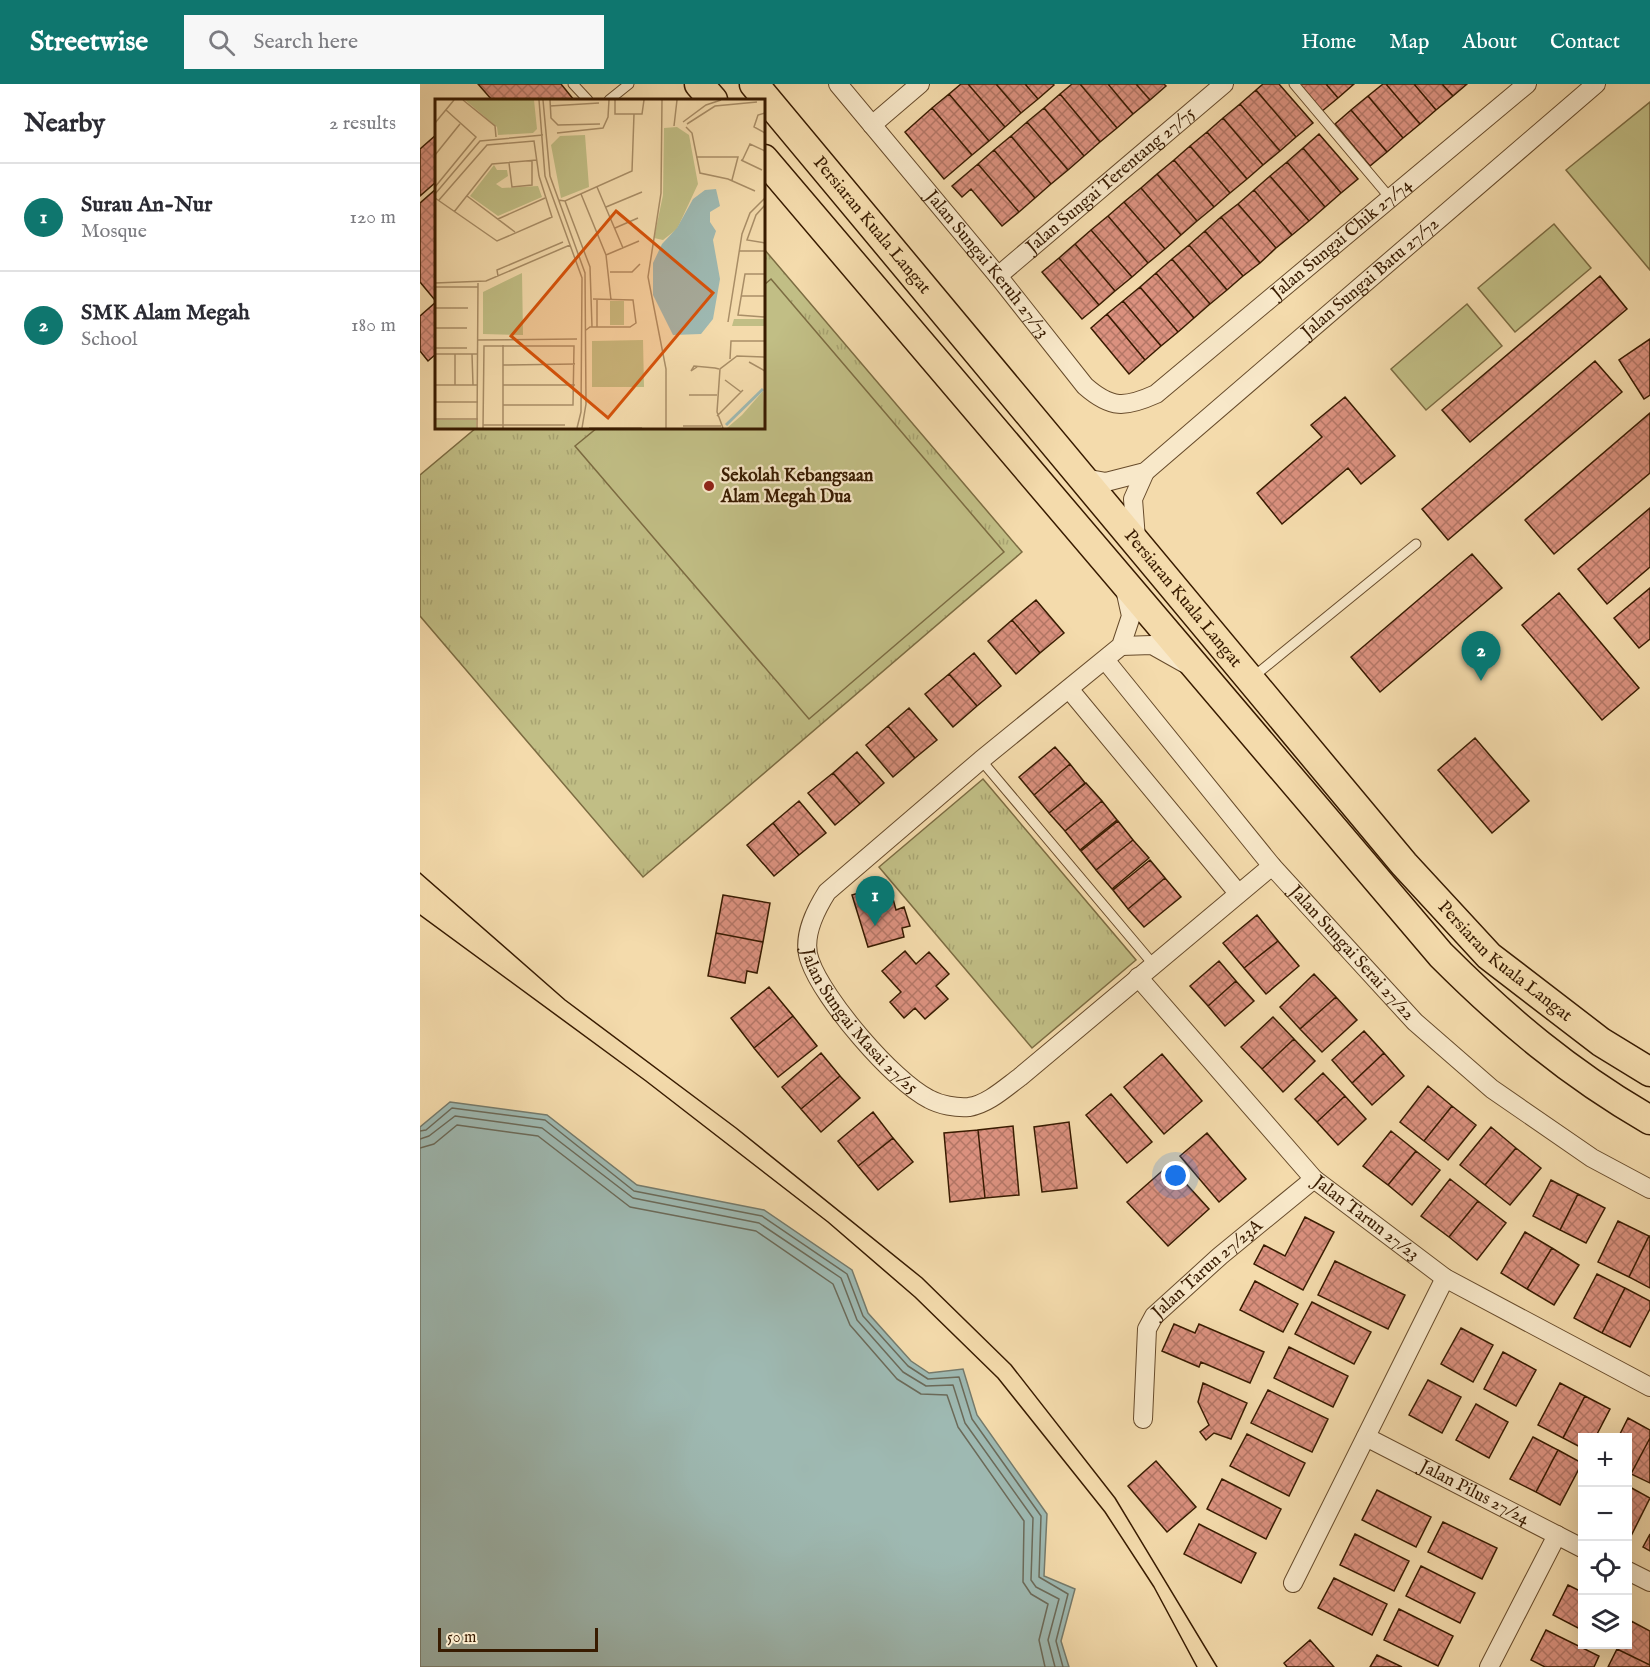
<!DOCTYPE html>
<html lang="en">
<head>
<meta charset="utf-8">
<style>
	:root { --surface:#fff; --page:#f7f7f7; --text:#2b2b33; --muted:#7c7c81; --line:#e1e1e2; --accent:#0f766e }
	body { margin:0; font-family:"IM FELL English",serif; background:var(--page); color:var(--text) }
	.controls { position:absolute; right:18px; bottom:18px; display:grid; overflow:hidden; border-radius:0px; box-shadow:0 6px 24px #0002 }
	.controls button { width:54px; height:54px; display:grid; place-items:center; padding:0; border:0; border-bottom:2px solid var(--line); background:var(--surface); color:var(--text); font:30px sans-serif }
	.scale { position:absolute; left:18px; bottom:15px; width:160px; box-sizing:border-box; padding-left:6px; border:3px solid #381b00; border-top:0; font-size:16px; line-height:21px; white-space:nowrap; color:#381b00; -webkit-text-stroke:4px #f8e8c9; paint-order:stroke }
	.you { position:absolute; left:756px; top:1092px; width:21px; height:21px; margin:-15px; border:4px solid #fff; border-radius:50%; background:#1a73e8; box-shadow:0 0 0 9px #1a73e833 }
	.badge { display:grid; place-items:center; width:39px; height:39px; border-radius:50%; background:var(--accent); color:#fff; font-size:20px; font-weight:700 }
	.pin { position:absolute; translate:-50% -50px; filter:drop-shadow(0 2px 3px #0008) }
	.pin::after { content:''; position:absolute; top:32px; width:21px; height:18px; background:inherit; clip-path:polygon(0 0,100% 0,50% 100%) }
	.list { margin:0; padding:0; list-style:none }
	h2 { display:flex; justify-content:space-between; align-items:center; height:78px; margin:0; padding:0 24px; font-size:26px }
	h2 small { font-size:20px; font-weight:400; color:var(--muted) }
	.list li { display:grid; grid-template-columns:39px 1fr auto; gap:18px; align-items:center; box-sizing:border-box; height:108px; padding:0 24px; border-top:2px solid var(--line) }
	.list b { display:block; font-size:22px; white-space:nowrap }
	.list p { margin:0; font-size:20px; white-space:nowrap; color:var(--muted) }
	.list em { font-size:20px; font-style:normal; color:var(--muted) }
	.icon { flex:none; width:33px; height:33px; fill:none; stroke:currentColor; stroke-width:2; stroke-linecap:round; stroke-linejoin:round }
	.map { position:relative; flex:none; width:1230px; height:1583px; overflow:hidden }
	header { display:flex; align-items:center; gap:36px; box-sizing:border-box; height:84px; padding:0 30px; background:var(--accent); color:#fff }
	header strong { font-size:28px }
	nav { display:flex; gap:33px; margin-inline-start:auto; font-size:21px }
	.search { width:420px; height:54px; background:var(--page); display:flex; align-items:center; gap:15px; box-sizing:border-box; padding:0 21px; border-radius:0px; color:var(--muted); font-size:22px }
	main { display:flex }
	aside { flex:1; background:var(--surface) }
	.map>svg:first-child { display:block }
	.grass { fill:url(#grass-tufts); stroke:#7c6c42; stroke-width:1.5 }
	.garden { fill:#c1be85; stroke:#7c6c42; stroke-width:1.5 }
	.water { fill:#9eb9b2; stroke:#757a6b; stroke-width:1.5 }
	.lines { fill:none; stroke-linecap:round; stroke-linejoin:round }
	.shore { stroke:#6b6a59; stroke-width:1.5 }
	.building { fill:url(#building-cross-hatch); stroke:#381b00; stroke-width:1.5 }
	.lane-casing { stroke:#674b2b; stroke-width:11 }
	.street-casing { stroke:#674b2b; stroke-width:20 }
	.primary-casing { stroke:#381b00; stroke-width:31 }
	.lane { stroke:#f8e8c9; stroke-width:9 }
	.street { stroke:#f8e8c9; stroke-width:18 }
	.primary { stroke:#f4dbac; stroke-width:28 }
	.tram { stroke:#381b00; stroke-width:1.5 }
	.poi-dot { fill:#8f2418; stroke:#f8e8c9; stroke-width:2 }
	.labels { text-anchor:middle; dominant-baseline:central; stroke-width:4.5; stroke-linejoin:round; paint-order:stroke }
	.street-label { font-size:18px; fill:#381b00; stroke:#f8e8c9 }
	.poi-label { font-size:18px; font-weight:bold; fill:#381b00; stroke:#f8e8c9; text-anchor:start }
	.inset-river { fill:none; stroke:#9eb9b2; stroke-width:3 }
	.inset-road { fill:none; stroke:#a98e67; stroke-width:1.5 }
	.view { fill:#d6530b; fill-opacity:0.15; stroke:#d6530b; stroke-width:3 }
	.inset-edge { fill:none; stroke:#381b00; stroke-width:3 }
</style>
</head>
<body>
<header>
<strong>Streetwise</strong>
<div class="search"><svg class="icon" aria-label="search" viewBox="0 0 24 24"><circle cx="10" cy="10" r="6"/><path d="M15 15l6 6"/></svg>Search here</div>
<nav><a>Home</a><a>Map</a><a>About</a><a>Contact</a></nav>
</header>
<main>
<aside>
<h2>Nearby<small>2 results</small></h2>
<ul class="list">
<li><span class="badge">1</span><div><b>Surau An-Nur</b><p>Mosque</p></div><em>120 m</em></li>
<li><span class="badge">2</span><div><b>SMK Alam Megah</b><p>School</p></div><em>180 m</em></li>
</ul>
</aside>
<div class="map">
<svg width="1230" height="1583" viewBox="0 0 1230 1583">
	<defs>
		<pattern id="grass-tufts" width="24" height="20" patternUnits="userSpaceOnUse" patternTransform="scale(1.5)"><rect width="24" height="20" fill="#c1be85"/><path d="M3 7l-1-3M5 7V3M7 7l1-3M15 17l-1-3M17 17v-4M19 17l1-3" fill="none" stroke="#a7a371"/></pattern>
		<pattern id="building-cross-hatch" width="8" height="8" patternUnits="userSpaceOnUse" patternTransform="scale(1.5)"><rect width="8" height="8" fill="#db917f"/><path d="M0 0l8 8M0 8l8-8" fill="none" stroke="#b37666"/></pattern>
	</defs>
	<rect width="100%" height="100%" fill="#f4dbac"/>
	<filter id="stains"><feTurbulence type="fractalNoise" baseFrequency=".00333" numOctaves="4"/><feColorMatrix values="0 0 0 0 .2 0 0 0 0 .09 0 0 0 0 .02 0 0 0 .5 -.17"/></filter>
	<radialGradient id="worn" r=".72"><stop offset=".6" stop-color="#630" stop-opacity="0"/><stop offset="1" stop-color="#630" stop-opacity=".3"/></radialGradient>
	<path class="grass" d="M344,165L602,468L223,793L0,532V391L56,344H344Z
		M563,695L716,876L612,964L459,783Z"/>
	<path class="garden" d="M1230,18V186L1146,86Z
		M1134,140L1171,184L1095,248L1058,204Z
		M351,195L584,468L389,635L155,362L177,344H344V201Z
		M1047,220L1082,262L1006,326L971,285Z"/>
	<path class="water" d="M30,1018L127,1031L217,1101L344,1126L432,1186L448,1229L491,1277L509,1289L543,1285L557,1331L627,1430L624,1492L655,1505L641,1557L649,1583H0V1043Z"/>
	<g class="lines">
		<path class="shore" d="M0,1047L6,1046L32,1024L125,1036L214,1107L342,1132L427,1190L443,1232L488,1282L508,1295L539,1293L552,1335L621,1432L619,1493L648,1510L636,1557L643,1583
			M0,1055L9,1052L35,1032L122,1044L213,1114L339,1139L421,1194L437,1236L483,1288L506,1302L533,1301L545,1339L613,1434L611,1496L616,1503L639,1515L628,1556L635,1583
			M0,1064L14,1060L37,1041L118,1052L210,1123L336,1147L413,1200L430,1241L477,1295L501,1310L527,1311L538,1343L604,1437L603,1498L611,1510L628,1520L619,1556L625,1583"/>
	</g>
	<path class="building" d="M58,0H141L154,16H72Z
		M541,0H548L585,43L569,57L529,10Z
		M548,0H576L601,29L585,43Z
		M576,0H605L618,15L601,29Z
		M605,0H633L634,1L618,15Z
		M652,0H660L697,44L680,58L640,10Z
		M660,0H688L713,30L697,44Z
		M688,0H716L730,16L713,30Z
		M716,0H744L746,2L730,16Z
		M843,0H859L893,39L876,53L836,6Z
		M878,0H906L918,14L901,28Z
		M906,0H934L918,14Z
		M963,0H966L1000,40L983,54L948,12Z
		M966,0H994L1016,26L1000,40Z
		M994,0H1022L1033,12L1016,26Z
		M1022,0H1047L1033,12Z
		M836,6L876,53L860,67L820,20Z
		M529,10L569,57L552,71L512,24Z
		M640,10L680,58L664,72L624,24Z
		M948,12L983,54L967,68L931,26Z
		M820,20L860,67L843,81L803,34Z
		M512,24L552,71L524,95L485,48Z
		M624,24L664,72L648,86L607,38Z
		M931,26L967,68L950,82L915,40Z
		M803,34L843,81L827,95L787,48Z
		M607,38L648,86L631,100L591,52Z
		M787,48L827,95L810,109L770,62Z
		M899,50L938,95L921,109L883,64Z
		M16,51V98L0,112V65Z
		M591,52L631,100L615,114L574,66Z
		M770,62L810,109L794,123L754,76Z
		M883,64L921,109L905,123L867,78Z
		M574,66L615,114L599,128L558,80Z
		M754,76L794,123L777,137L737,90Z
		M867,78L905,123L889,137L850,92Z
		M558,80L599,128L582,142L551,105L542,113L532,102Z
		M737,90L777,137L761,151L721,104Z
		M850,92L889,137L872,151L834,106Z
		M721,104L761,151L745,165L704,118Z
		M16,105V213L14,215L0,198V119Z
		M834,106L872,151L856,164L818,120Z
		M704,118L745,165L728,179L688,132Z
		M818,120L856,164L840,179L801,133Z
		M688,132L728,179L712,193L671,146Z
		M801,133L840,179L823,192L785,147Z
		M671,146L712,193L695,207L655,160Z
		M785,147L823,192L807,206L769,161Z
		M655,160L695,207L679,221L639,174Z
		M769,161L807,206L790,220L752,175Z
		M639,174L679,221L662,235L622,188Z
		M752,175L790,220L774,234L736,189Z
		M736,189L774,234L758,248L720,203Z
		M1180,192L1207,225L1050,358L1022,326Z
		M720,203L758,248L741,262L703,217Z
		M703,217L741,262L725,276L687,230Z
		M16,218V270L8,277L0,267V232Z
		M687,230L725,276L709,290L671,244Z
		M1230,255V311L1224,315L1199,276Z
		M1175,277L1202,308L1028,456L1002,425Z
		M925,313L975,372L941,400L928,384L862,440L837,409L902,353L891,341Z
		M1230,329V389L1134,470L1105,436Z
		M1230,424V483L1187,520L1158,485Z
		M1052,470L1082,504L960,608L931,573Z
		M1230,504V555L1219,564L1194,534Z
		M1139,509L1219,604L1182,636L1102,541Z
		M616,516L644,549L620,569L592,536Z
		M592,536L620,569L596,590L568,557Z
		M554,569L581,602L557,622L529,590Z
		M529,590L557,622L533,643L505,610Z
		M489,624L517,656L495,674L468,642Z
		M468,642L495,674L473,693L446,661Z
		M1055,654L1109,717L1072,749L1018,686Z
		M635,663L650,680L614,711L599,693Z
		M437,668L464,699L440,720L413,689Z
		M650,680L665,699L629,729L614,711Z
		M413,689L440,720L415,741L388,709Z
		M666,699L682,717L645,747L629,729Z
		M379,717L406,749L379,771L353,739Z
		M682,717L697,736L660,766L645,747Z
		M698,737L713,756L676,786L661,767Z
		M353,739L379,771L354,792L327,761Z
		M713,756L729,774L692,805L676,786Z
		M730,776L745,794L708,825L693,806Z
		M745,794L761,813L724,843L708,825Z
		M469,800L476,826L484,823L490,842L482,844L484,853L448,863L432,811Z
		M303,811L350,819L343,858L296,849Z
		M837,831L858,857L824,884L803,859Z
		M296,849L343,858L337,889L327,887L325,899L288,892Z
		M858,857L879,882L846,910L824,884Z
		M485,867L496,880L509,868L529,890L516,902L528,915L505,935L495,924L484,934L470,918L481,908L462,887Z
		M799,877L816,897L788,922L770,902Z
		M894,890L916,913L880,945L860,923Z
		M816,897L834,917L805,942L788,922Z
		M349,903L373,932L334,964L311,934Z
		M916,913L937,936L902,968L880,945Z
		M373,932L397,962L358,993L334,964Z
		M853,933L874,955L842,985L821,963Z
		M944,947L964,969L932,999L912,976Z
		M874,955L895,977L863,1008L842,985Z
		M401,969L420,992L381,1025L362,1003Z
		M964,969L984,992L952,1021L932,999Z
		M742,970L782,1017L744,1050L704,1003Z
		M903,989L925,1012L897,1038L875,1015Z
		M420,992L440,1014L401,1048L381,1025Z
		M1008,1002L1032,1022L1004,1057L980,1038Z
		M691,1010L732,1058L707,1079L666,1031Z
		M925,1012L946,1035L918,1061L897,1038Z
		M1032,1022L1056,1041L1028,1076L1004,1057Z
		M453,1028L473,1054L438,1082L418,1057Z
		M649,1038L657,1104L622,1108L614,1043Z
		M593,1042L599,1111L565,1114L558,1046Z
		M1071,1043L1096,1064L1065,1101L1040,1081Z
		M558,1046L565,1114L530,1118L524,1049Z
		M971,1047L996,1067L968,1101L943,1082Z
		M787,1049L826,1095L799,1118L760,1072Z
		M473,1054L493,1078L458,1106L438,1082Z
		M1096,1064L1121,1084L1090,1121L1065,1101Z
		M996,1067L1020,1086L992,1121L968,1101Z
		M749,1081L789,1125L748,1162L707,1118Z
		M1030,1095L1058,1117L1029,1153L1001,1132Z
		M1131,1096L1158,1110L1140,1146L1113,1132Z
		M1158,1110L1185,1124L1166,1159L1140,1146Z
		M1058,1117L1086,1139L1057,1176L1029,1153Z
		M885,1133L914,1148L883,1206L834,1180L844,1161L865,1172Z
		M1198,1137L1229,1152L1209,1193L1178,1178Z
		M1105,1148L1132,1164L1107,1205L1081,1189Z
		M1229,1152H1230V1204L1209,1193Z
		M1132,1164L1159,1181L1134,1221L1107,1205Z
		M915,1177L985,1211L968,1245L898,1211Z
		M1177,1190L1205,1204L1182,1249L1154,1234Z
		M835,1197L878,1220L863,1248L820,1226Z
		M1205,1204L1230,1217V1225L1210,1263L1182,1249Z
		M892,1218L951,1248L934,1280L875,1250Z
		M754,1240L775,1249L779,1240L844,1268L830,1299L781,1278L779,1283L742,1267Z
		M1041,1244L1073,1261L1053,1298L1021,1280Z
		M869,1263L928,1292L913,1323L854,1294Z
		M1083,1268L1116,1286L1096,1322L1064,1305Z
		M1008,1296L1041,1313L1022,1349L989,1331Z
		M783,1299L827,1319L811,1355L794,1349L786,1356L780,1348L789,1341L778,1318Z
		M1140,1299L1165,1312L1143,1354L1118,1341Z
		M848,1306L908,1335L892,1368L831,1339Z
		M1165,1312L1190,1325L1175,1354H1162V1364L1143,1354Z
		M1056,1320L1088,1338L1069,1374L1036,1356Z
		M1208,1334L1230,1346V1354L1211,1390L1208,1388V1354H1198Z
		M827,1350L885,1379L869,1412L810,1382Z
		M1113,1353L1138,1366L1116,1408L1090,1395Z
		M1230,1354V1399L1211,1390Z
		M1138,1366L1162,1379L1140,1421L1116,1408Z
		M736,1377L776,1423L747,1448L708,1402Z
		M802,1395L861,1425L846,1455L787,1425Z
		M1208,1402L1230,1414L1209,1456H1208Z
		M957,1406L1011,1433L996,1463L942,1436Z
		M1023,1438L1077,1464L1062,1495L1008,1468Z
		M779,1440L836,1469L821,1499L764,1470Z
		M935,1450L989,1477L974,1507L920,1481Z
		M1230,1450V1467L1223,1463Z
		M1001,1482L1055,1509L1040,1539L986,1512Z
		M914,1494L967,1520L952,1551L898,1524Z
		M1148,1501L1162,1508V1546L1133,1531Z
		M979,1525L1033,1552L1018,1582L964,1556Z
		M1211,1537L1230,1547V1581L1197,1565L1199,1560H1208V1544Z
		M1126,1546L1179,1572L1174,1583H1125L1111,1576Z
		M890,1556L914,1583H867L864,1579Z
		M1197,1565L1230,1581V1583H1188Z
		M957,1571L982,1583H950Z"/>
	<g class="lines">
		<defs>
			<path id="lane" d="M153,0L168,16
				M874,0L971,115
				M189,16L209,0
				M833,593L996,460
				M561,676L733,880"/>
			<g id="street">
				<path id="s1" d="M418,0L578,192L665,302C691,325 705,324 736,310L1107,0"/>
				<path d="M452,41L500,0"/>
				<path id="s2" d="M578,192L804,0"/>
				<path id="s3" d="M664,394L686,398L725,388L1176,0"/>
				<path d="M716,455L713,415L725,388"/>
				<path id="s4" d="M705,505L711,532L701,562L561,676L407,808C395,827 381,854 390,877C403,915 473,997 509,1015C520,1021 536,1024 549,1023C568,1020 585,1004 600,993L852,782"/>
				<path d="M701,562L732,561L764,579"/>
				<path id="s5" d="M686,577L852,782L995,938L1072,1005L1172,1074L1230,1105"/>
				<path d="M649,605L818,809"/>
				<path id="s6" d="M718,893L894,1095L1025,1194L1230,1303"/>
				<path id="s7" d="M723,1335L727,1245L734,1232L800,1172L894,1095"/>
				<path id="s8" d="M946,1353L1162,1464"/>
				<path d="M1208,1487L1230,1498"/>
				<path d="M873,1499L1025,1194"/>
				<path d="M1069,1583L1137,1451"/>
			</g>
			<g id="primary">
				<path d="M279,0L293,16"/>
				<path id="s9" d="M334,0L984,780L1069,872L1181,958L1230,988"/>
				<path d="M344,75L1021,871C1086,936 1150,990 1230,1036"/>
			</g>
		</defs>
		<use href="#lane" class="lane-casing"/>
		<use href="#street" class="street-casing"/>
		<use href="#primary" class="primary-casing"/>
		<use href="#lane" class="lane"/>
		<use href="#street" class="street"/>
		<use href="#primary" class="primary"/>
		<path class="tram" d="M0,789L145,916L316,1044L502,1194L591,1281L695,1414L797,1583
			M0,831L226,997L408,1138L495,1213L578,1294L685,1428L734,1503L777,1583"/>
	</g>
	<circle class="poi-dot" cx="289" cy="402" r="6"/>
	<g class="labels">
		<g class="street-label">
			<text stroke="none"><textPath href="#s2" startOffset="148">Jalan Sungai Terentang 27/75</textPath></text>
			<text stroke="none"><textPath href="#s9" startOffset="184">Persiaran Kuala Langat</textPath></text>
			<text stroke="none"><textPath href="#s1" startOffset="710">Jalan Sungai Chik 27/74</textPath></text>
			<text stroke="none"><textPath href="#s1" startOffset="234">Jalan Sungai Keruh 27/73</textPath></text>
			<text stroke="none"><textPath href="#s3" startOffset="360">Jalan Sungai Batu 27/72</textPath></text>
			<text stroke="none"><textPath href="#s9" startOffset="670">Persiaran Kuala Langat</textPath></text>
			<text stroke="none"><textPath href="#s5" startOffset="382">Jalan Sungai Serai 27/22</textPath></text>
			<text stroke="none"><textPath href="#s9" startOffset="1156">Persiaran Kuala Langat</textPath></text>
			<text stroke="none"><textPath href="#s4" startOffset="594">Jalan Sungai Masai 27/25</textPath></text>
			<text stroke="none"><textPath href="#s6" startOffset="333">Jalan Tarun 27/23</textPath></text>
			<text stroke="none"><textPath href="#s7" startOffset="176">Jalan Tarun 27/23A</textPath></text>
			<text stroke="none"><textPath href="#s8" startOffset="122">Jalan Pilus 27/24</textPath></text>
		</g>
		<g class="poi-label">
			<text x="301" y="392">Sekolah Kebangsaan<tspan x="301" dy="21">Alam Megah Dua</tspan></text>
		</g>
	</g>
	<g transform="translate(15 15)">
		<rect width="330" height="330" fill="#f4dbac"/>
		<path d="M30,1H99L102,30L98,34L63,36L62,28ZM242,28L254,36L263,85L242,130L228,141L219,139L228,96L229,29ZM150,36L154,88L126,99L116,46L125,37ZM59,66L62,71H72L73,77L61,85L67,89L103,87L107,98L63,117L35,97ZM175,202H189V226H175ZM299,220H330V227H297ZM208,241L209,288H157V242ZM328,292L330,329H292L307,316ZM0,321H41V329H0Z" fill="#c1be85"/>
		<path d="M127,54H151V81H127ZM87,174L88,236L48,235V193ZM158,243H185V280H158Z" fill="#c1be85"/>
		<path d="M281,90L285,107L275,113V123L281,132L278,141L285,180L278,220L266,235L238,236L218,196V164L227,145L242,129L258,100L270,91Z" fill="#9eb9b2"/>
		<path class="inset-river" d="M291,326L328,290"/>
		<path class="inset-road" d="M28,1L60,27L61,38M104,1L110,77L147,179L146,313L142,329M108,1L115,77L150,174L151,305L147,329M115,1L116,19L123,26L165,25M180,1V15H207L209,1M227,1L226,94L213,178L231,270V329M115,7L164,4M330,14L323,16L319,28L330,34M248,23L271,6L286,1M0,24L19,1M252,25L280,7L322,3M239,27L242,1M251,28L257,34L265,74L293,80L320,92M122,34L168,29L173,18L174,1M0,56L25,25M261,58H303L297,81M306,61L327,71M307,62L315,45L330,52M74,64L77,88L97,86V62M0,88L41,38L11,11M162,88L188,149M0,95L45,42L108,36M146,95L171,156L176,201M32,97L80,133M0,99L62,142L117,118L104,77M4,101L52,46L99,42L104,77M123,101L130,102L197,72L199,15M130,102L155,168L157,228M330,106L321,116L312,141L330,144M171,108L207,93M19,113L57,65L102,61M63,120L110,99M180,129L203,119M305,152H330M171,156L204,142M175,173H197L205,165M330,175H310L303,216L330,218M63,177L62,171L128,143M0,184L51,182L135,146M0,188H43M306,197H330M0,209H33M293,223L307,135L315,114L330,99M162,228V201M0,229H32M151,231L155,228H195L201,224L198,201L158,200M43,241L142,240M0,249H32M0,255H43M37,255L38,286M295,260L296,242H330M314,263L330,272M68,266L140,265M262,268L256,272L259,267L280,269L284,270M290,281L306,293M0,286H43M20,286V255M68,286H140M254,296H282M0,303H43M282,317L308,291M0,320H43M48,326H130M248,327H286M42,329L43,184M48,329L49,247H139L138,306H68M68,329V246M154,329H207M288,329L282,313L285,270L302,257L330,258"/>
		<path class="view" d="M181,112L278,194L173,319L76,237Z"/>
		<rect width="330" height="330" class="inset-edge"/>
	</g>
	<rect width="100%" height="100%" filter="url(#stains)"/>
	<rect width="100%" height="100%" fill="url(#worn)"/>
</svg>
<div class="controls">
<button>+</button>
<button>−</button>
<button><svg class="icon" aria-label="locate" viewBox="0 0 24 24"><circle cx="12" cy="12" r="6"/><path d="M12 2v4M12 18v4M2 12h4M18 12h4"/></svg></button>
<button><svg class="icon" aria-label="layers" viewBox="0 0 24 24"><path d="M12 4l9 5-9 5-9-5zM3 14l9 5 9-5"/></svg></button>
</div>
<div class="scale">50 m</div>
<div class="you"></div>
<div class="pin badge" style="left:455px;top:842px">1</div>
<div class="pin badge" style="left:1061px;top:597px">2</div>
</div>
</main>
</body>
</html>
